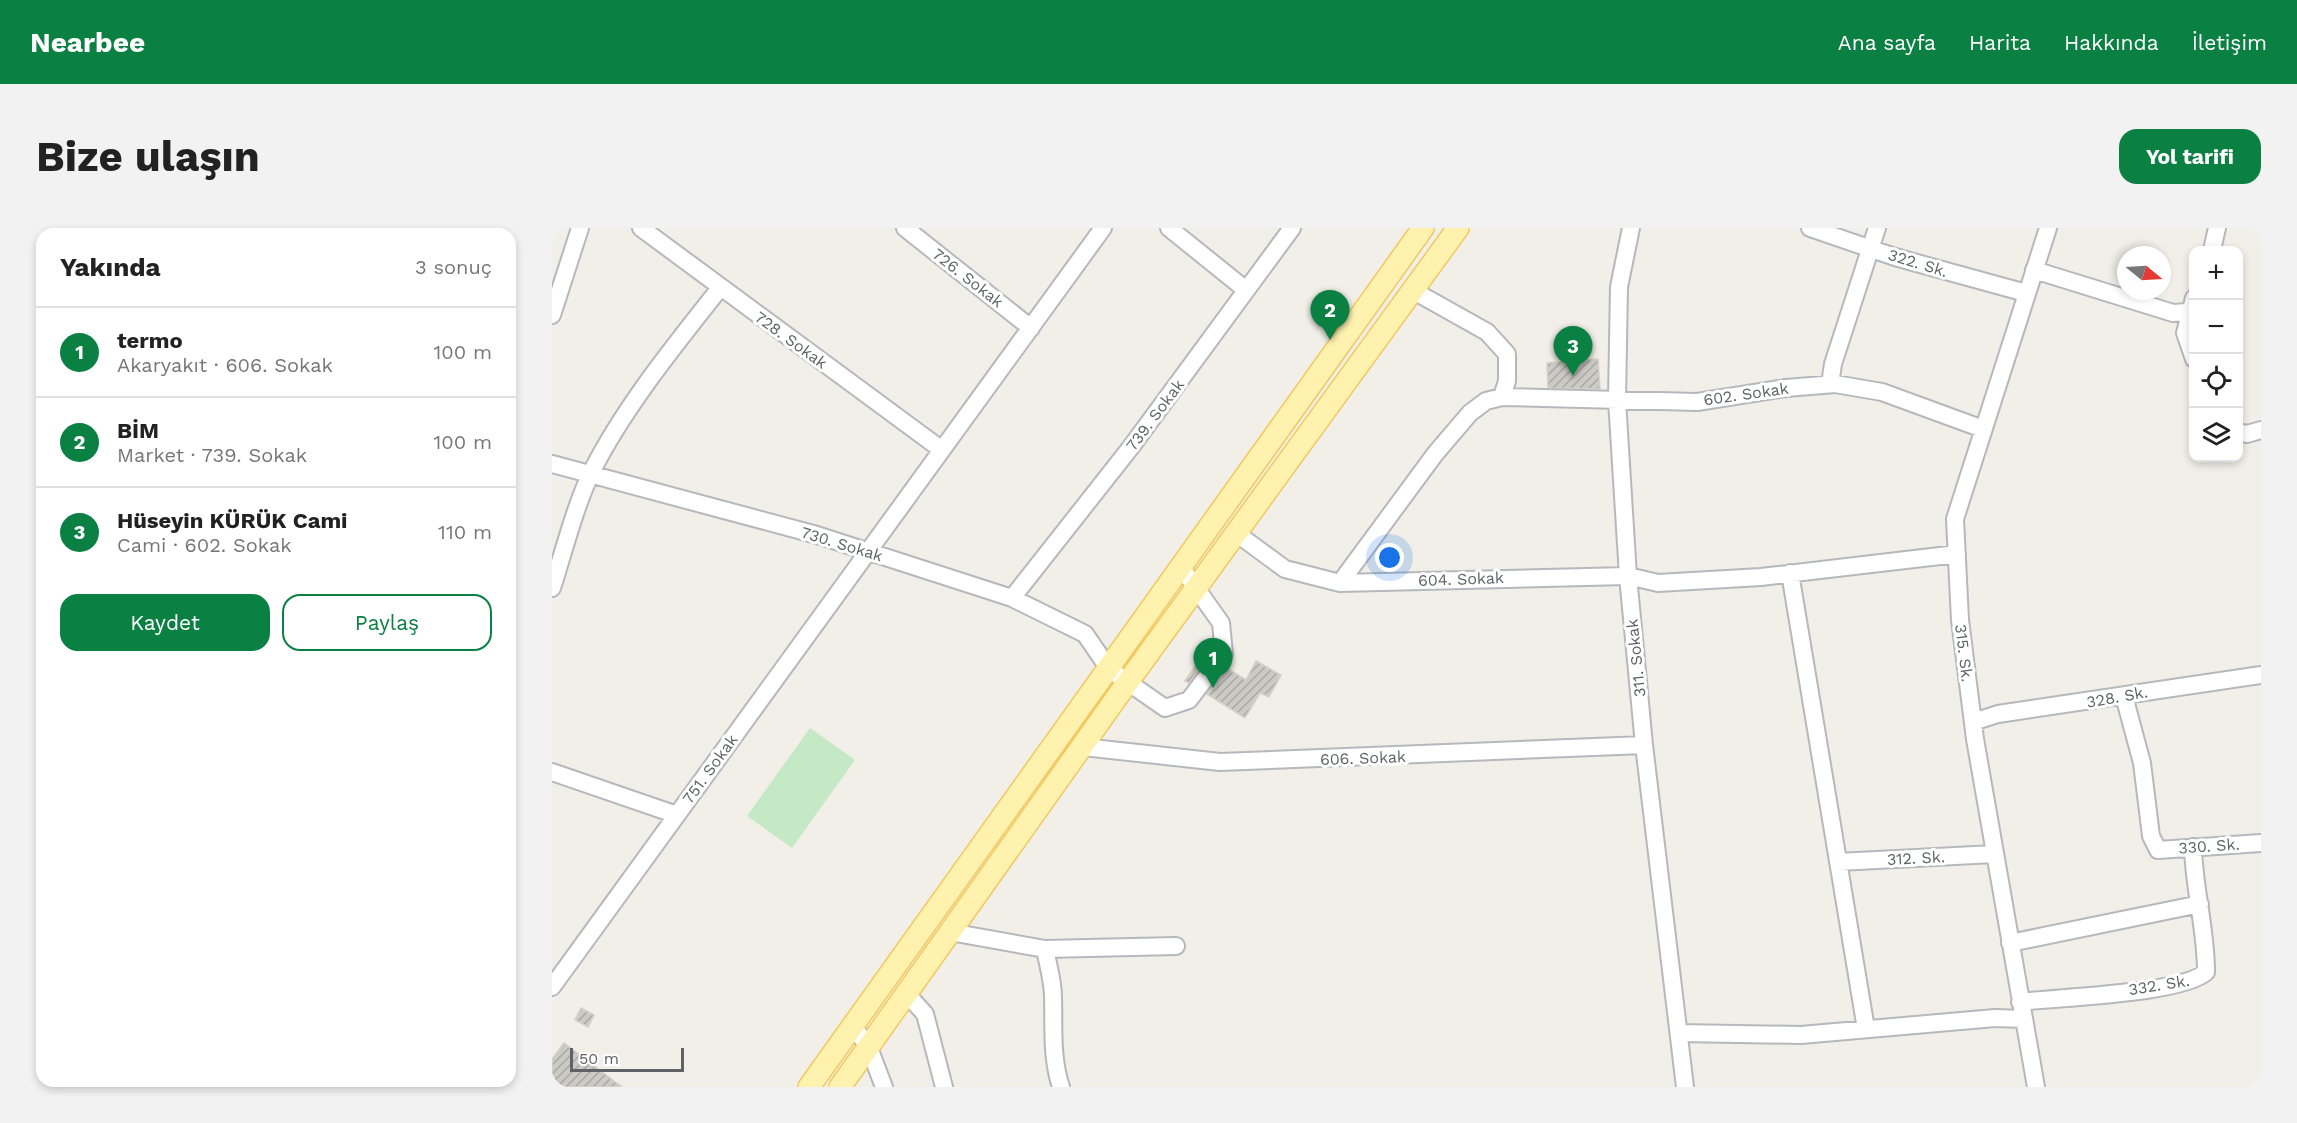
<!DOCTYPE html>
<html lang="tr">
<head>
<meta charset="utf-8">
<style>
	:root { --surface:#fff; --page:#f2f2f2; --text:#222; --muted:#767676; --line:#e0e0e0; --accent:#0b8043 }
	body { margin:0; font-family:"Work Sans",sans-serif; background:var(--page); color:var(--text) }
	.controls { position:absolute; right:18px; top:18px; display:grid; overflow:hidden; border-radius:12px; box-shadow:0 3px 9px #0003 }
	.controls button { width:54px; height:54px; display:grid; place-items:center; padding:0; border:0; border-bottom:2px solid var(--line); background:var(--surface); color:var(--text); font:30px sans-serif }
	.compass { position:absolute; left:1565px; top:18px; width:54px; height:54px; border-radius:50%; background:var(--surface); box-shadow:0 3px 9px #0003; rotate:108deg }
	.scale { position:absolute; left:18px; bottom:15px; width:114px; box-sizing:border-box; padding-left:6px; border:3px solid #5f6368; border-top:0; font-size:16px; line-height:21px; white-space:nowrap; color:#5f6368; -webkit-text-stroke:4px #fff; paint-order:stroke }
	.you { position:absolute; left:838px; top:330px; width:21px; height:21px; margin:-15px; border:4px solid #fff; border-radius:50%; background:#1a73e8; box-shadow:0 0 0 9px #1a73e833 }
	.badge { display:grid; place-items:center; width:39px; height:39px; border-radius:50%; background:var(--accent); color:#fff; font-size:20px; font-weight:700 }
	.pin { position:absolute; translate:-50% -50px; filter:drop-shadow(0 2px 3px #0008) }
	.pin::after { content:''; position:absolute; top:32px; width:21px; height:18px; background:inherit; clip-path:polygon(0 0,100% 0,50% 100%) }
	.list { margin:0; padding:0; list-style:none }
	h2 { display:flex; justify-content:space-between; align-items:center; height:78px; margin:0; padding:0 24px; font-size:26px }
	h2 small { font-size:20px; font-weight:400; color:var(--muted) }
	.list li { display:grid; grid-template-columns:39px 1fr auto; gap:18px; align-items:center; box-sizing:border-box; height:90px; padding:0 24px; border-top:2px solid var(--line) }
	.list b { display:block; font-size:22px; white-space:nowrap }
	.list p { margin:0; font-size:20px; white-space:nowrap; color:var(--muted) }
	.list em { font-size:20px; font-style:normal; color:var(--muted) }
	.actions { display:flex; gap:12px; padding:18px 24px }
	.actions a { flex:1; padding:14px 0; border:2px solid var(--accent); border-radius:18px; text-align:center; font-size:21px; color:var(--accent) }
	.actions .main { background:var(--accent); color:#fff }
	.icon { flex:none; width:33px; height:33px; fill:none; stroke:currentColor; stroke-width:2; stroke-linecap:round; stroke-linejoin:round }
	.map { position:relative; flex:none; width:1709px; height:859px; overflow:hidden; border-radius:18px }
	header { display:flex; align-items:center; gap:36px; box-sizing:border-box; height:84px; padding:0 30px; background:var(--accent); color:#fff }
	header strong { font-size:28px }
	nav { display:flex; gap:33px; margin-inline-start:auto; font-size:21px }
	.intro { display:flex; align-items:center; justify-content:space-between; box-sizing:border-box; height:144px; padding:0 36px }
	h1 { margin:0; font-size:42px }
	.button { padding:15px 27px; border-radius:18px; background:var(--accent); color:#fff; font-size:21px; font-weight:700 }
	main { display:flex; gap:36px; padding:0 36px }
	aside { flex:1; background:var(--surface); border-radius:18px; box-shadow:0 3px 9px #0003 }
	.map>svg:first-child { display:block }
	.green { fill:#c5e8c5 }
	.building { fill:url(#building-hatch); stroke:#d6d1c6; stroke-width:1.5 }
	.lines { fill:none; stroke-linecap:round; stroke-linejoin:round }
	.minor-casing { stroke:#b5b8bc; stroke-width:20 }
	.major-casing { stroke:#f2c960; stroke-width:24 }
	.minor { stroke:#fff; stroke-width:16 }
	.major { stroke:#fff2af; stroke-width:21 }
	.labels { text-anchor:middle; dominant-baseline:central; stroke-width:6; stroke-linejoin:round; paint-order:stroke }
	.street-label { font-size:16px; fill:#5f6368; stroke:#fff }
</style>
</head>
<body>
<header>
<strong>Nearbee</strong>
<nav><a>Ana sayfa</a><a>Harita</a><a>Hakkında</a><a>İletişim</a></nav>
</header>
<div class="intro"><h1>Bize ulaşın</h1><a class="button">Yol tarifi</a></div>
<main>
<aside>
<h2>Yakında<small>3 sonuç</small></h2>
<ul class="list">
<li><span class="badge">1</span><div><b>termo</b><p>Akaryakıt · 606. Sokak</p></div><em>100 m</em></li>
<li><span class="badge">2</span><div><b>BİM</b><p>Market · 739. Sokak</p></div><em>100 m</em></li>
<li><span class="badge">3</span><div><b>Hüseyin KÜRÜK Cami</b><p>Cami · 602. Sokak</p></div><em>110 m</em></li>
</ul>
<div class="actions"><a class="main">Kaydet</a><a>Paylaş</a></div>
</aside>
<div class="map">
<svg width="1709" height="859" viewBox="0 0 1709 859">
	<defs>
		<pattern id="building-hatch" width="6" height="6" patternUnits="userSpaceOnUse" patternTransform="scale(1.5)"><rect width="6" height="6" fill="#cccac5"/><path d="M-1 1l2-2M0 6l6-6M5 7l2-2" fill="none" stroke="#a9a8a4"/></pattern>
	</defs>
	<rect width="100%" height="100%" fill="#f1efe8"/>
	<path class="green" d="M258,500L303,532L240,620L195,588Z"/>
	<path class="building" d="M1046,131L1048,161L996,160L995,135Z
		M652,425L657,428L637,455L633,453Z
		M704,433L729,447L717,469L708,465L693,490L655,466L675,440L694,452Z
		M29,780L42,787L36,799L23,792Z
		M12,815L70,859H0V831Z"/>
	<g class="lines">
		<defs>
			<path id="minor" d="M89,0L390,222
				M353,0L479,100
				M617,0L694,62
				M1079,0L1067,59L1065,172L1076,348L1092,517L1133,859
				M1258,0L1343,29L1474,65
				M1660,22L1665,0
				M1482,42L1621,85L1636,84
				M860,62L935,104L955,126V153L950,169
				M1642,70L1633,105L1642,131
				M0,87L28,0
				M1278,156L1281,136L1325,0
				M1686,204L1695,206L1709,202
				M0,236L265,307L460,370L533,406L557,441L613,480L637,472L672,426L669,395L629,339
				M684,305L733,341L788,355L1076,348L1106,355L1209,349L1405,326
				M1238,345L1314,801
				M788,355L883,226L918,185L934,173L950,169L1145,174L1234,160L1283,156L1330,164L1431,201
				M0,360C12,323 23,278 40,243C73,178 123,117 168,60
				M460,370L579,219L740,0
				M1572,468L1590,535L1599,608L1606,622L1709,615
				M1421,494L1446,486L1709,447
				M531,519L668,534L1092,517
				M0,544L125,587
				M1286,634L1442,626
				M398,704L493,721L624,718
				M1458,715L1648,676
				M493,721C496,737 501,753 501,769C502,799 499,829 509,859
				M0,759L551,0
				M354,765L373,786L392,859
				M1468,774C1507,769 1630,766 1654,744C1654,700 1642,662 1641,619
				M300,798L316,817L332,859
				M1127,805L1249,807L1443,790L1471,791
				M1484,859L1423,511L1408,392L1403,291L1496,0"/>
			<path id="major" d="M257,859L871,0
				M288,859L575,455L906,0"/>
		</defs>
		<use href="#minor" class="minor-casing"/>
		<use href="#major" class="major-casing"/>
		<use href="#minor" class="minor"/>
		<use href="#major" class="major"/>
	</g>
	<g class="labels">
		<g class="street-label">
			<text transform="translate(1366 35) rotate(17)">322. Sk.</text>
			<text transform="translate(416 50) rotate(38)">726. Sokak</text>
			<text transform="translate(239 112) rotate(36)">728. Sokak</text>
			<text transform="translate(1194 166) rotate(-8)">602. Sokak</text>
			<text transform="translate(603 187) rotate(-53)">739. Sokak</text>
			<text transform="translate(290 316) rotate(17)">730. Sokak</text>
			<text transform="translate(909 351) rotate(-2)">604. Sokak</text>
			<text transform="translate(1412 425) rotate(83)">315. Sk.</text>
			<text transform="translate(1084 430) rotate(-96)">311. Sokak</text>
			<text transform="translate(1565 469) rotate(-10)">328. Sk.</text>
			<text transform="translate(811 530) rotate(-2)">606. Sokak</text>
			<text transform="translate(158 541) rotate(-54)">751. Sokak</text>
			<text transform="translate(1657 618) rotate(-4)">330. Sk.</text>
			<text transform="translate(1364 630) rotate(-3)">312. Sk.</text>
			<text transform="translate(1607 757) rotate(-9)">332. Sk.</text>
		</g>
	</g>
</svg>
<div class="controls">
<button>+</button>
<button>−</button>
<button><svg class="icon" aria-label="locate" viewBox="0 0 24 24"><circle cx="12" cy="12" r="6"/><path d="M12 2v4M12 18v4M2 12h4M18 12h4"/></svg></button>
<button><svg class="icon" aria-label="layers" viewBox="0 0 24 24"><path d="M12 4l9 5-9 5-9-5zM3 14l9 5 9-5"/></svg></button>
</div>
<svg class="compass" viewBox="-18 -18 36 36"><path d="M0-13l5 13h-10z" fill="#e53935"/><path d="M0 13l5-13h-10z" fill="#767676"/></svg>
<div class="scale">50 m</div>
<div class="you"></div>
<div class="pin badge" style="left:661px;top:460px">1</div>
<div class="pin badge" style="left:778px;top:112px">2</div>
<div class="pin badge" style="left:1021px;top:148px">3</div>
</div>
</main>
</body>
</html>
